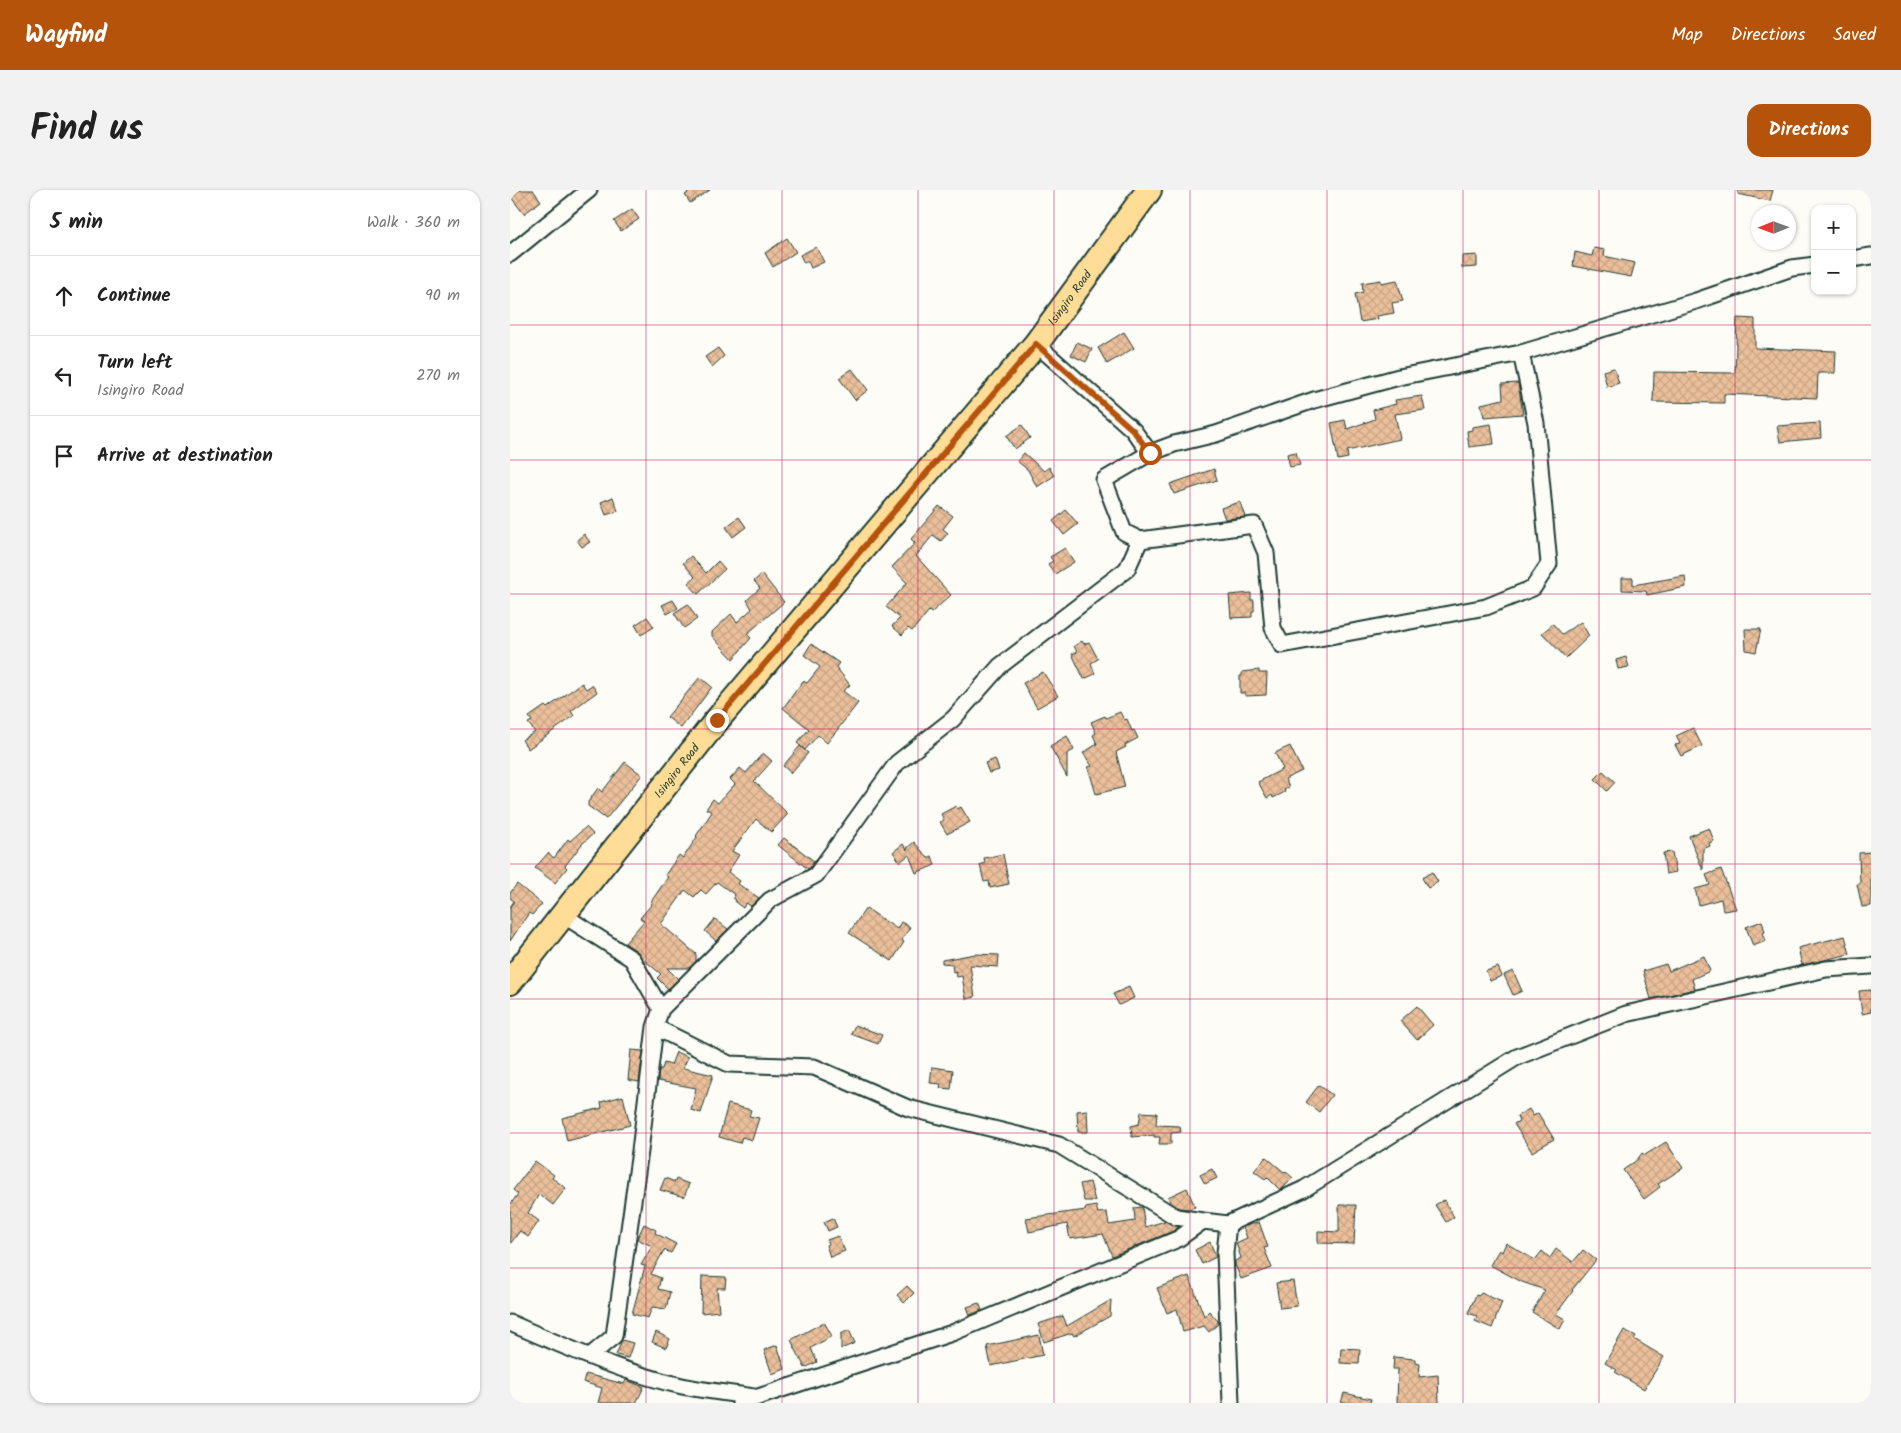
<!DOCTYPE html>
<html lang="en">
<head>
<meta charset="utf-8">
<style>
	:root { --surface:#fff; --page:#f2f2f2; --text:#222; --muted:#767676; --line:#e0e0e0; --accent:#b45309 }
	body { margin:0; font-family:Kalam,sans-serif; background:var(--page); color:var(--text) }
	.controls { position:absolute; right:15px; top:15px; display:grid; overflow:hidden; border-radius:10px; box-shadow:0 1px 4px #0004 }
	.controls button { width:45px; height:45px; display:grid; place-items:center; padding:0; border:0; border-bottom:1px solid var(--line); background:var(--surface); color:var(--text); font:25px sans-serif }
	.compass { position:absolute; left:1241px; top:15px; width:45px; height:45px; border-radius:50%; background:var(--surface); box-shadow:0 1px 4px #0004; rotate:269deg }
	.stop { position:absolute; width:15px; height:15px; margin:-11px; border:4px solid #b45309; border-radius:50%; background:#fff }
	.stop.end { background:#b45309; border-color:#fff; box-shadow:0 1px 5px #0008 }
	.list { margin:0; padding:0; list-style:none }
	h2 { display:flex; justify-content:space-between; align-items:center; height:65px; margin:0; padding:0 20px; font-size:21px }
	h2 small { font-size:16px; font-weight:400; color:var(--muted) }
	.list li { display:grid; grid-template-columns:32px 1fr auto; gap:15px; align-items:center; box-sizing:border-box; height:80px; padding:0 20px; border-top:1px solid var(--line) }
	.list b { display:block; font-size:19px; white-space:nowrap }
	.list p { margin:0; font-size:16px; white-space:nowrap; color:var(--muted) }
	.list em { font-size:16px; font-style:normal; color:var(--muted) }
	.icon { flex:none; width:28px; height:28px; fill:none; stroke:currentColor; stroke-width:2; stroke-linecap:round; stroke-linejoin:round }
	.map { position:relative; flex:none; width:1361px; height:1213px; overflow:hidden; border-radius:15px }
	header { display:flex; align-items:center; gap:30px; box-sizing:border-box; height:70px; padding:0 25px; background:var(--accent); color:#fff }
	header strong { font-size:24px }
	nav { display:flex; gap:28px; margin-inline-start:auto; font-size:18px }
	.intro { display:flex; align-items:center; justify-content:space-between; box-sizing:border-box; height:120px; padding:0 30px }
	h1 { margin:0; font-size:35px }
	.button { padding:12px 22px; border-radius:15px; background:var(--accent); color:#fff; font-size:18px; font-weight:700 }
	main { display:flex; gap:30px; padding:0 30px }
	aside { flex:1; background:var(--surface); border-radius:15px; box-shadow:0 1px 4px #0004 }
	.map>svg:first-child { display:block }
	.building { fill:url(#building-cross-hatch); stroke:#1f3d34 }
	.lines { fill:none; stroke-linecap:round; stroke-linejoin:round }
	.minor-casing { stroke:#1f3d34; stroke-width:19 }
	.primary-casing { stroke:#1f3d34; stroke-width:28 }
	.minor { stroke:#fdfcf7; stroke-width:15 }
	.primary { stroke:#ffdd96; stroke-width:24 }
	.route { stroke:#b45309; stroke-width:6 }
	.grid { fill:none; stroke:#c2185b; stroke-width:1; stroke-opacity:0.55 }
	.labels { text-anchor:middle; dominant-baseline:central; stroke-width:5; stroke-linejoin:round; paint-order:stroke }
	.street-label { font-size:12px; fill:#1f3d34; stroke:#fdfcf7 }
</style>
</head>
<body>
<header>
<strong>Wayfind</strong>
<nav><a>Map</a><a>Directions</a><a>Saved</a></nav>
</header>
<div class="intro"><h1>Find us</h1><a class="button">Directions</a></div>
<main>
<aside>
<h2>5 min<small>Walk · 360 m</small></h2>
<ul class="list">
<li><svg class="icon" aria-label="ahead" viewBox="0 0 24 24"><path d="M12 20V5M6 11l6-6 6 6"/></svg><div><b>Continue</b></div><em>90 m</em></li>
<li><svg class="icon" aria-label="left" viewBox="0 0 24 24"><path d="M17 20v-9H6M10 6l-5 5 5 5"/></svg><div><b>Turn left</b><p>Isingiro Road</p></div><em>270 m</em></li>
<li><svg class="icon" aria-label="arrive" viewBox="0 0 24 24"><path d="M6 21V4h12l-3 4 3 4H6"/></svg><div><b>Arrive at destination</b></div></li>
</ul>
</aside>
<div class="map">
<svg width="1361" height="1213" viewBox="0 0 1361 1213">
	<defs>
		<pattern id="building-cross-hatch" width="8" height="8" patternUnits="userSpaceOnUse" patternTransform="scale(1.25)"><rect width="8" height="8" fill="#ebbf9b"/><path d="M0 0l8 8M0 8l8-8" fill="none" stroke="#c9a586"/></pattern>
	</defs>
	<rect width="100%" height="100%" fill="#fdfcf7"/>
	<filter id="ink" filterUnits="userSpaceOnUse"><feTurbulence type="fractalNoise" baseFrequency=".02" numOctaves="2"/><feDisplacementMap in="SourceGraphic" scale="10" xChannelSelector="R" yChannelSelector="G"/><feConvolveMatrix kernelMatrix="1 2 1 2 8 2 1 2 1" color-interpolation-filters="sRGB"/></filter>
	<g filter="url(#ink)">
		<path class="building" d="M5,0H23L31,11L14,24L0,6Z
			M176,0H200L180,13L175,5L178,3Z
			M1228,0H1263L1260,11L1228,4Z
			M122,19L129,29L111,41L104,31Z
			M277,48L286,62L263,77L255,63Z
			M306,57L314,72L301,78L298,71L294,73L290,65Z
			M1084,58L1095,60L1094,66L1125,73L1121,87L1063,76L1065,62L1082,66Z
			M967,65V77L952,78V66Z
			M871,90V93L887,90L893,111L882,113L884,123L867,126L868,129L850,132L845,104L853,102L852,93Z
			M1227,128L1245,129V158L1326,161L1325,183H1308L1307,208L1214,204V213L1143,212L1144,182L1225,183Z
			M614,142L624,158L597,174L588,158Z
			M567,152L582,159L576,172L561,165Z
			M208,158L214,166L202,177L195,167Z
			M1104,178L1109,193L1097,197L1093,181Z
			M342,179L358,200L345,210L329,188Z
			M1008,193L1013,224L974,227L971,214L993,209L992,194Z
			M912,206L915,220L885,224L890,249L837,261L838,268L828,270L821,233L835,230L837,239L865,229L863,220L886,214L885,210Z
			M1310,233L1311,248L1270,252L1267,236Z
			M981,234L984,254L959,257L957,241L962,240V237Z
			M512,235L520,248L505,259L496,246Z
			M786,262L790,275L780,277L777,264Z
			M514,263L534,281L539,277L544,286L527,297L518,280L507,271Z
			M704,279L707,290L664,304L660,294Z
			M103,307L108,321L96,325L91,312Z
			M730,312L735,327L715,329L711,318Z
			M429,316L443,326L433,339L438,343L431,351L423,345L406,366L441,405L421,423L419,421L402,441L398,438L392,445L382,436L390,428L376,417L397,393L382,377L405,353L401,349Z
			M556,320L568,334L554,345L543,331Z
			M229,327L236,337L223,347L216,337Z
			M74,344L80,352L72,357L67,350Z
			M555,358L564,372L545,384L538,374L543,371L540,367Z
			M181,366L196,383L208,371L215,379L188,404L178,393L185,387L173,373Z
			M252,384L274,412L237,444L241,448L223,469L202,446V442L221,424L227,432L242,419L237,410L250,398L244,391Z
			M1175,386L1176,397L1137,405L1136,401L1112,400V388H1123V395Z
			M741,403V410H744V421H742V427L721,428L719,405Z
			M163,410L168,418L157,424L152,415Z
			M178,414L187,429L174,438L164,423Z
			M137,427L144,437L131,445L125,435Z
			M1071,432L1079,446L1056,468L1032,443L1043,434L1052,444Z
			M1235,439H1251L1246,462L1236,460Z
			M572,451L574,454L579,452L588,469L581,473L585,484L574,489L562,464L567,462L564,456Z
			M301,454L329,473L326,477L340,495L333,501L348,513L317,553L308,545L295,560L287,553L299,539L273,518L293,491L297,493L310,477L294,465Z
			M1116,467L1119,477L1108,479L1106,470Z
			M749,480V483H757L756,505L735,506V503H730V486H732V482Z
			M533,482L548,506L527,518L513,493Z
			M190,487L202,497L171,538L157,527Z
			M72,493L76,499L82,495L87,502L61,521L64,526L18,559L12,550L25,542L18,533L22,531L19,527L35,516L37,518Z
			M610,522L614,530L617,529L622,541L624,540L628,548L615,555L616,557L606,562L615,597L586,604L578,577L582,576L573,563L587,554L583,545L586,543L581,532L595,526L596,528Z
			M1183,538L1192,556L1171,566L1165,555L1170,554L1166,546Z
			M557,546L564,560L557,564V587L540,556Z
			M290,556L298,563L281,583L273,576Z
			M780,556L792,581L775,589L779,597L774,599L775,602L763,608L762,605L757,608L748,592L773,579L765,563Z
			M253,563L262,571L244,591L278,624L261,642L246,629L222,661L229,665L218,682L230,691L228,694L249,708L241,716L236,713L233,718L225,712L226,710L223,708L225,705L207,692L196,704L191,700L184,707L175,700L151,734L186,764V771L179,778H157L168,789L158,799L147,788L151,784L133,769L127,761L115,753L134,731L130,728L142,714L140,713L158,687L155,685L169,665L173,668L187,647L186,646L202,622L196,619L203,609L208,613L225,594L220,589L230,578L236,583Z
			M485,569L489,580L479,583L475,573Z
			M115,572L132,585L96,629L78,616V612L88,598L92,602Z
			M1093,581L1105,592L1097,601L1085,589Z
			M446,616L447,619L451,617L460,632L437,644L430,632L434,630L431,624Z
			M76,637L83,644L72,654L55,676L57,678L45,693L25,678L38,663L44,668L58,649L60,651Z
			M1199,638L1204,651L1199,653L1200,656L1193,659V680L1179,646Z
			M274,648L304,671L300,678L298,679L268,655Z
			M404,652L418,668L422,666L425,675L406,683L399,665L390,672L383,662L393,654L397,660V658Z
			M1162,662L1166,682L1156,684L1153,663Z
			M1361,662V716L1352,717L1347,694H1350L1349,663Z
			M493,664L499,694L480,698L479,691L474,692L470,675L475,673L474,668Z
			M1211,679L1226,719L1213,721L1211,709L1189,715L1185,699L1200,695L1196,685Z
			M922,682L928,692L918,698L912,688Z
			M7,694L32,714L22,725L19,723L0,751V717L4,711L0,708V703Z
			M356,718L387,739L391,732L400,737L392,750L394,752L382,771L339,743Z
			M205,729L218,739L206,751L195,741Z
			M1252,731L1255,742L1253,743L1256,751L1243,756L1236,737Z
			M1335,746L1340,764L1292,775L1288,758Z
			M465,764L489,765L488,777L460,775L465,807L456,809L452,786L447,787L446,781L443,782L442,774L432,773V770Z
			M1194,766L1200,781L1182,789L1185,799L1141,809L1133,781L1156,774L1159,781Z
			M988,777L992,786L980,791L976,781Z
			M1003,781L1012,801L1003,805L994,785Z
			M619,797L624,808L609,815L603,804Z
			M1361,800V822L1352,824L1349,801Z
			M907,816L923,835L907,850L890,831Z
			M345,835L372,845L368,854L341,844Z
			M121,860L133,861L129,892L118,890Z
			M166,862L178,867L173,878L203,885L191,923L181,920L186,898L148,891L149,879H152L154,873L161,875Z
			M422,877L443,880L441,899L430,898L431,894L420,893Z
			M809,895L822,905L809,922L796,912Z
			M113,906L120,935L57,951L52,928L92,918L91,912Z
			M218,914L241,920L239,926L249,928L242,950L232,947L230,953L209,947Z
			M1019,919L1023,926L1028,923L1044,949L1022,962L1004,934L1009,931L1007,926Z
			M577,920L578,942H568L567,921Z
			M631,922L647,923L646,935L670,936L671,942L661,943V954H649L650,947H644V945L622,947L621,936L629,934Z
			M1156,952L1173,978L1148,994L1150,997L1134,1009L1113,980L1127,970L1132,963L1135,965Z
			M756,967L774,982L775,981L783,988L773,998L770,1000L757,987L755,989L744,981Z
			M25,971L44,985L42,988L56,998L43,1015L29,1004L18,1023L29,1031L18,1047L10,1041L0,1054V1015L8,1004L3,1000Z
			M702,979L707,988L695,994L690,985Z
			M155,988L165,992L166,989L179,994L174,1007L150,1000Z
			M580,992L585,1011H574L570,994Z
			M677,998L685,1017L679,1019L669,1018L660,1012L658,1007Z
			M934,1010L944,1027L936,1032L925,1015Z
			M829,1015H846L844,1054L808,1053V1041L829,1042Z
			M586,1016L588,1023L597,1022L599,1035L625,1031L624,1018L632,1017L635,1037L655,1031L669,1037L663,1041L602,1066L593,1044L560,1049L557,1034L519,1042L516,1028L576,1020L575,1018Z
			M323,1028L327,1037L318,1041L314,1032Z
			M749,1032L758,1057L754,1058L762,1078L731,1089L725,1075V1071L731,1068L726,1053L737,1048L733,1037Z
			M134,1034L146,1040L145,1043L166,1054L161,1063L154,1060L141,1084L151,1088L148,1099L160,1102L156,1119L142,1117L138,1128L122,1124L135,1076L131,1075L142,1056L127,1049Z
			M328,1046L335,1061L320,1067L316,1055L319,1054L317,1050Z
			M700,1052L706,1067L692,1074L685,1060Z
			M996,1053L1025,1070L1032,1061L1040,1068L1046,1059L1063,1072L1073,1060L1086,1070L1062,1100L1063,1101L1046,1124L1055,1129L1050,1139L1022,1122L1035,1100L1012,1092L980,1075L989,1060L992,1062Z
			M192,1086L216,1087L215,1098H207L209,1121L191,1123Z
			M679,1086L694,1126L699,1121L708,1131V1134L699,1142L694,1136L673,1142L667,1119L657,1123L647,1098Z
			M783,1091L787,1116L770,1118L766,1093Z
			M397,1096L404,1103L394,1113L387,1105Z
			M971,1103L992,1112L982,1138L965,1131L967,1126L958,1123L966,1105L969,1106Z
			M601,1110L600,1126L564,1146L562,1143L534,1152L528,1134L553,1126L557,1136Z
			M469,1113L472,1120L460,1125L457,1117Z
			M314,1132L322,1146L301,1158L307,1172L295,1178L281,1150Z
			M339,1140L345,1153L331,1159V1144Z
			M1114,1140L1126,1146L1124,1149L1154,1167L1134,1199L1105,1182L1107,1180L1095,1173Z
			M146,1142L160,1149L156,1158L142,1152Z
			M529,1145L533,1165L481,1176L477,1156Z
			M112,1150L123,1153L118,1168L106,1165Z
			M267,1155L275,1179L262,1184L254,1160Z
			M831,1158L850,1159L849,1174L830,1173Z
			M884,1167L905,1169V1173L910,1174L909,1187L928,1185L929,1213H887L888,1179H883Z
			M76,1184L114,1194L116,1190L134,1197L126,1213H88L92,1198L73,1192Z
			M834,1203L861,1209L860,1213H831Z"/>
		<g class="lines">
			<defs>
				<path id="minor" d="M0,64L79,0
					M1342,69L1361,66
					M526,154L623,240L640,263L664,254L706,244L804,210L889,187L1011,163L1186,111L1282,78L1305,75
					M640,263L594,290L614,342L630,350L744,335L756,363L763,438L772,455L976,417L1023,398L1039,374L1026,233L1011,163
					M53,725L122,769L151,819L145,837L130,961L104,1146L80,1166
					M151,819L260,710L306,685L387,573L443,529L490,476L617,379L630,350
					M145,837L219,874L304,877L398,918L549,955L666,1027L693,1031
					M718,1034L715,1063L721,1213
					M0,1133C56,1157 113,1183 172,1196C196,1201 220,1203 244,1207
					M230,1213L442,1143L668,1049L693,1031L718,1034L794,999L1007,867L1116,824L1316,779L1361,776"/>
				<g id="primary">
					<path id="s1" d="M0,792L207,530L526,154L639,0"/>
				</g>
			</defs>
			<use href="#minor" class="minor-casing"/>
			<use href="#primary" class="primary-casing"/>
			<use href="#minor" class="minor"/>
			<use href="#primary" class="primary"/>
		</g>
	</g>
	<g class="lines" filter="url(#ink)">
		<path class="route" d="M207,530L526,154L623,240L640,263"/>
	</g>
	<path class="grid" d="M136,0V1213M272,0V1213M408,0V1213M544,0V1213M680,0V1213M817,0V1213M953,0V1213M1089,0V1213M1225,0V1213M0,135H1361M0,270H1361M0,404H1361M0,539H1361M0,674H1361M0,809H1361M0,943H1361M0,1078H1361"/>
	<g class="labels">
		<g class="street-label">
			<text stroke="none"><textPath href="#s1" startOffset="884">Isingiro Road</textPath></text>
			<text stroke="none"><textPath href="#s1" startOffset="269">Isingiro Road</textPath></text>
		</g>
	</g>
</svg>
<div class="controls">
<button>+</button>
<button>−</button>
</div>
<svg class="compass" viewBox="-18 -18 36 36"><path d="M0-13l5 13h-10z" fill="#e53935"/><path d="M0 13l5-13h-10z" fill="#767676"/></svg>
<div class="stop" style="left:640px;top:263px"></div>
<div class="stop end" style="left:207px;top:530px"></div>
</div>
</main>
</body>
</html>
